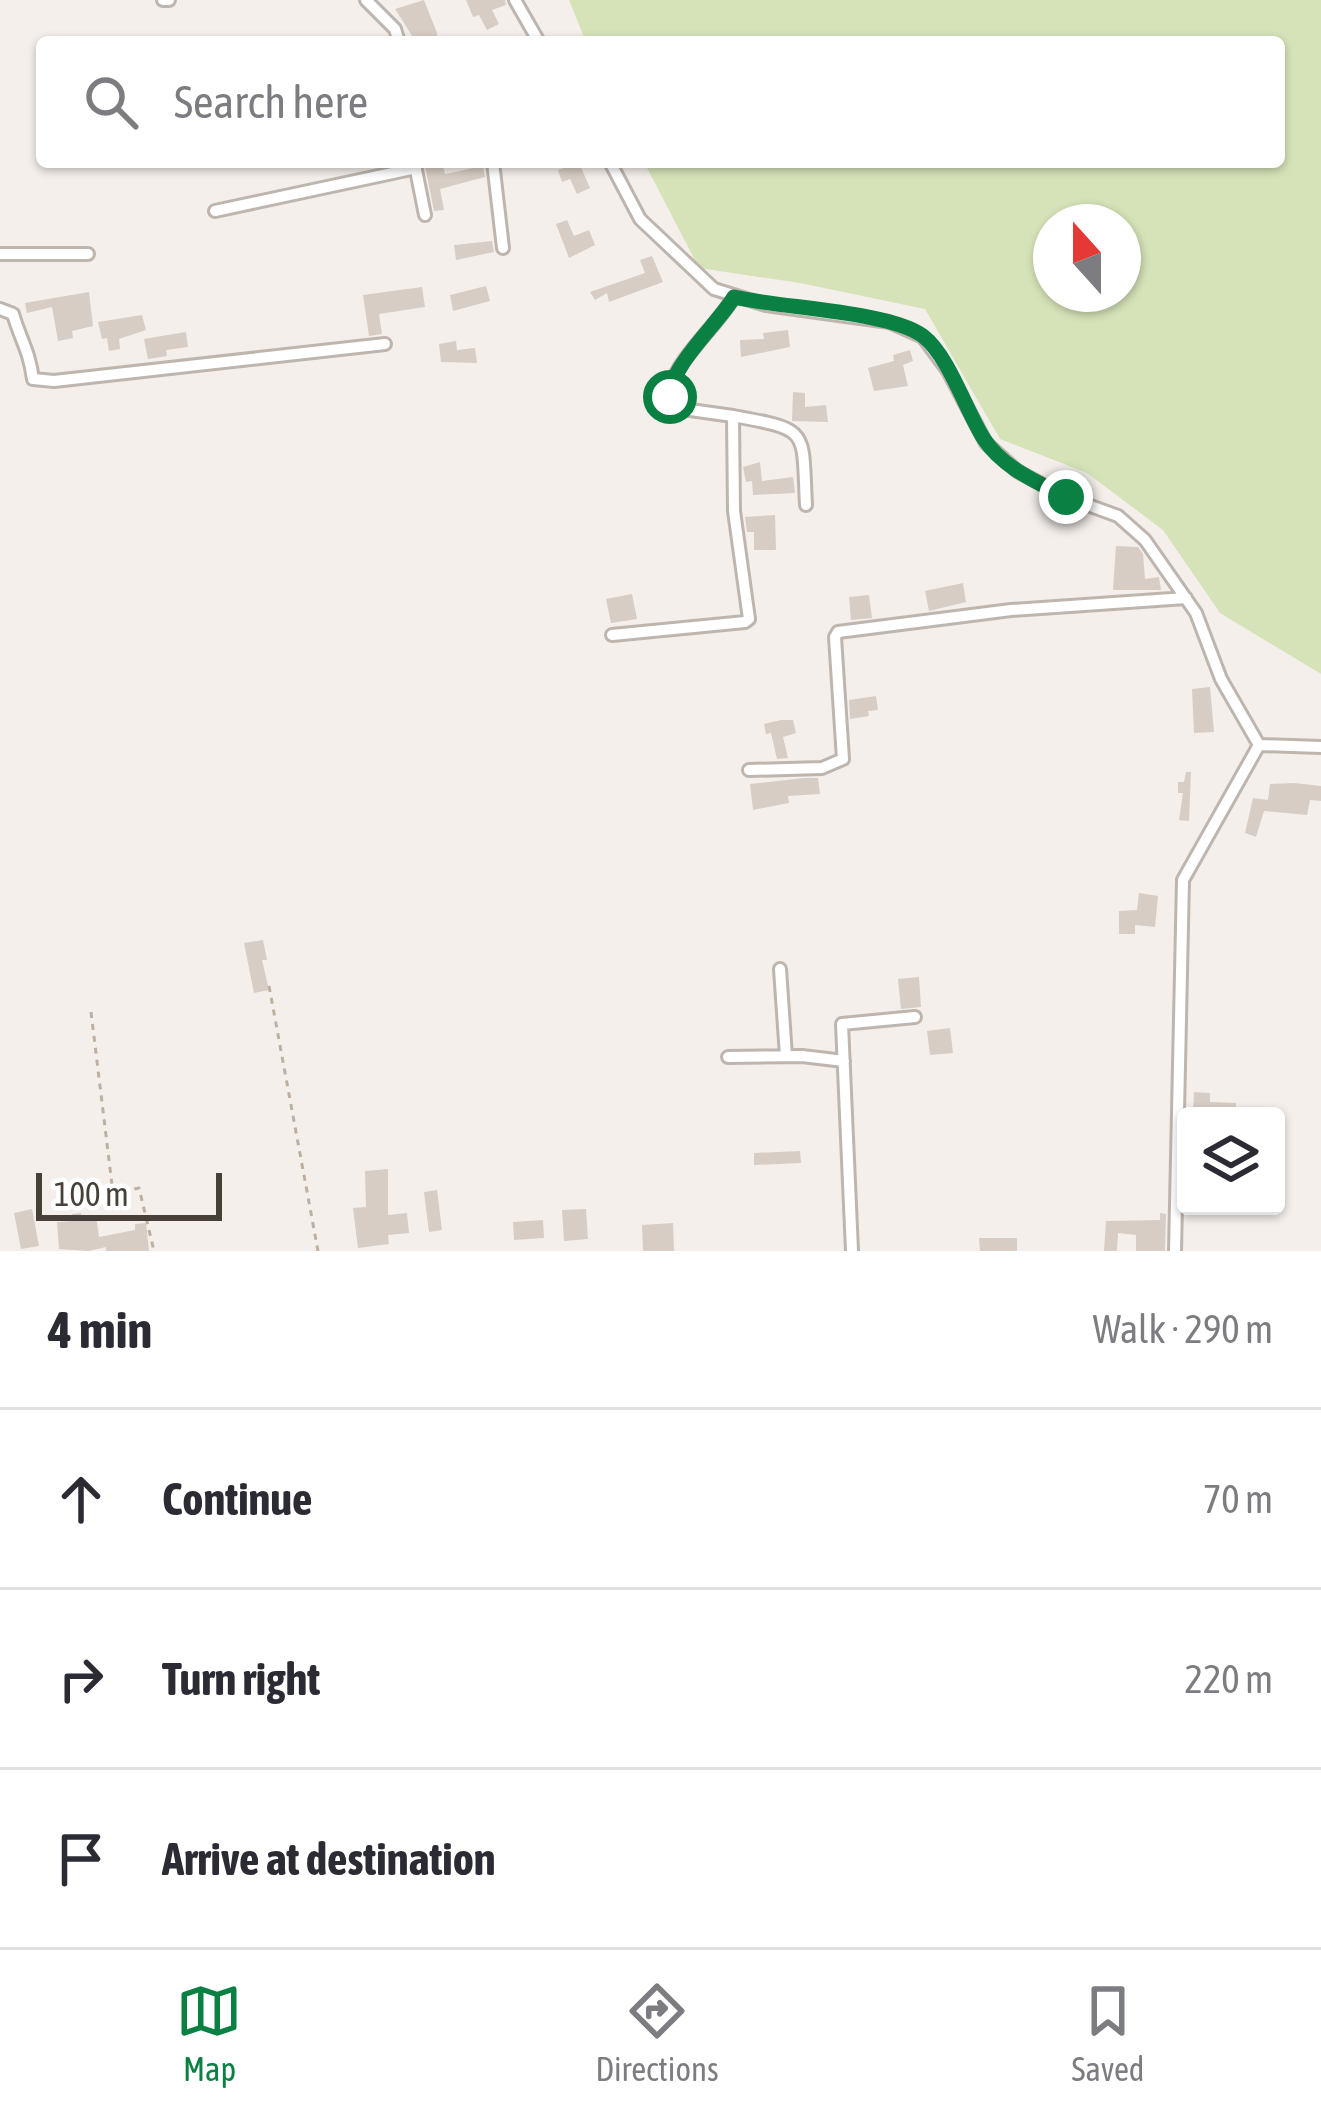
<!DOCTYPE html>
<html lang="en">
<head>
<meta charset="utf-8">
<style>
	:root { --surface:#fff; --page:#f7f7f7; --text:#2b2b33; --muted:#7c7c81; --line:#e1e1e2; --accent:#0b8043 }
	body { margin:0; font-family:"Asap Condensed",sans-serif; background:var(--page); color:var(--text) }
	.controls { position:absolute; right:36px; bottom:36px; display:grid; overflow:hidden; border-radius:12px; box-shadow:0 3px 9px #0004 }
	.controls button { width:108px; height:108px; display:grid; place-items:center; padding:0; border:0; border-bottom:3px solid var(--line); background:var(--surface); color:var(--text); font:60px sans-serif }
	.compass { position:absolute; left:1033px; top:204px; width:108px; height:108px; border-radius:50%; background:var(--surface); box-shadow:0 3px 9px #0004; rotate:339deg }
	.scale { position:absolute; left:36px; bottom:30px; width:186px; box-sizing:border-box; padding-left:12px; border:6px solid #474039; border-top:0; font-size:33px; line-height:42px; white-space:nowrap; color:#474039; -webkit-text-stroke:9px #fff; paint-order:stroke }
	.stop { position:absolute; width:36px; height:36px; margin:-27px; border:9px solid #0b8043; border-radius:50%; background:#fff }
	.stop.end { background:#0b8043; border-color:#fff; box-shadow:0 3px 12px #0008 }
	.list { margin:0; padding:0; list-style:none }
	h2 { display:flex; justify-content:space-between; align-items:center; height:156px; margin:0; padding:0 48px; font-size:51px }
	h2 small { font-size:39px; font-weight:400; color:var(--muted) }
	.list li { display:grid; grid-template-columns:78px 1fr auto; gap:36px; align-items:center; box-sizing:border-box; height:180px; padding:0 48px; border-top:3px solid var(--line) }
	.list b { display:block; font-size:45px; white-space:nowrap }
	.list em { font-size:39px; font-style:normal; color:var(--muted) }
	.icon { flex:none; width:66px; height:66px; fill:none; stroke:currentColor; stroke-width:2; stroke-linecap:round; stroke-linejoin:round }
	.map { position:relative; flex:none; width:1321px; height:1251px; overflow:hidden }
	.search { position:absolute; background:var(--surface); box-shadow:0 3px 9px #0004; left:36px; right:36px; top:36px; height:132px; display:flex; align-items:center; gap:30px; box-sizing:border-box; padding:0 42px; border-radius:12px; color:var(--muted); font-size:45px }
	.sheet { height:696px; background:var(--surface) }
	nav { display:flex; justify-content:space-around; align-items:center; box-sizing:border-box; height:168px; border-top:3px solid var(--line); background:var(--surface); font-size:33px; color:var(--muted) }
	nav a { display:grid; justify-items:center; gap:6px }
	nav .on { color:var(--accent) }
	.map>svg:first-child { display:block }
	.green { fill:#d6e3b8; fill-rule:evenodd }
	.building { fill:#d7cdc4 }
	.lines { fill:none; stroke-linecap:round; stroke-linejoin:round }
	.street-casing { stroke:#beb6ae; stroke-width:16 }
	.path { stroke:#beb0a1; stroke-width:3; stroke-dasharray:6 6; stroke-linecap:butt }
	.street { stroke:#fff; stroke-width:10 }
	.route { stroke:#0b8043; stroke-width:15 }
</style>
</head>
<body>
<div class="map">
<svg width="1321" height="1251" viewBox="0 0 1321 1251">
	<rect width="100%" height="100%" fill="#f4efeb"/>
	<path class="green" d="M569,0H1321V674L1220,613L1163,530L1087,473L1000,439L925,309L800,283L699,268L644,162H1279V42H586ZM1051,222H1123V294H1051Z"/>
	<path class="building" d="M424,0L437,33L438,42H416L395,9Z
		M466,0H505L506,5L492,10L499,24L487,30L479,15L473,17Z
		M442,162L445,174L483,166L485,177L440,189L444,210L434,211L425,166Z
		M579,163L590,188L577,194L570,179L562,182L558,170Z
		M567,220L574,236L589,230L595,245L569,258L556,224Z
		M492,241L494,252L456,260L454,245Z
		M652,256L663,282L609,302L607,293L595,300L590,292L645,273L640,260Z
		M486,286L490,301L453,311L450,295Z
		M422,287L425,307L379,314L382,334L369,336L363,295Z
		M89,292L93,326L72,331L73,338L58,341L52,307L27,313L25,303Z
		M142,315L146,330L119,339L120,349L109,351L107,338L102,339L98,322Z
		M788,330L790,347L741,357L740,340L764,339L763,333Z
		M186,332L188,347L166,350L167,356L148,359L144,339Z
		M456,341L457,350L475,348L477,363L441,362L439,344Z
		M910,350L913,361L903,365L908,386L874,391L868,368L894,361L893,355Z
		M793,392L805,393V407L826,405L828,422L792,421Z
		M760,462L762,481L793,477L795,493L753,495L752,481L746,482L743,467Z
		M775,515L776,550H754V532H747L745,517Z
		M1116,546L1138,547L1143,554L1145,579L1159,577L1161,590H1113Z
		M963,583L966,602L929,611L925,591Z
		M632,594L637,619L611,623L606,599Z
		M869,595L872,618L851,620L849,597Z
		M1210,687L1214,732L1194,733L1192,689Z
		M876,696L878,710L868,711L869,716L850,719L849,700Z
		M781,720H793L796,733L783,737L788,758L777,759L771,733L766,734L764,724Z
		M1186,772H1191L1189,821L1179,820L1183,793H1178V782H1184Z
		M804,778H818L820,794L788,796L789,803L753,810L750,784Z
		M1294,783L1321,786V801L1310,800L1307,815L1264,811L1256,837L1245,833L1253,798L1268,800L1270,784Z
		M1139,893L1158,896L1155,927L1135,925V934H1119V911L1137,910Z
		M263,940L267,960H262L269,990L254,993L244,943Z
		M919,977L921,1007L901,1009L898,979Z
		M950,1028L953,1053L930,1055L927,1031Z
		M1194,1092L1210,1093V1102L1236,1103V1114H1193Z
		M800,1151L801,1163L754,1165V1153Z
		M388,1169V1215L407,1213L409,1233L388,1235L389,1244L358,1248L353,1208L366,1207L365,1171Z
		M437,1190L442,1230L429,1232L424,1192Z
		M32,1209L39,1246L21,1249L14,1213Z
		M586,1209L588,1239L564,1241L562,1210Z
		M81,1213L82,1218L96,1216L99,1237L135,1230V1224L146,1223L149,1251H106V1247L89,1251L59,1249L57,1222L72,1221V1214Z
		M1160,1213L1166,1214L1165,1251H1136V1235L1118,1233L1117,1251H1104L1106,1221L1160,1220Z
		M543,1220L544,1238L514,1240L513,1222Z
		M673,1223L674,1251H643L642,1225Z
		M979,1238H1017V1251H980Z"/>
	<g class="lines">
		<defs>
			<path id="street" d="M163,0H169
				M366,0L395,29L399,42
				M515,0L539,42
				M493,162L503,248
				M610,162L640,219L714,289L766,305L889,322L923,337L948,371L986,443L1017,471L1066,497L1118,516L1145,540L1196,613L1221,679L1259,745
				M415,165L425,215
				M215,211L416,168
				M0,254H88
				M0,309L13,314C21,341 29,350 33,379L54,381L385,344
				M733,416C811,430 802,429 806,505
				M612,635L745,622L749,619L734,511L733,416L676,408L669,388C682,354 714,329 734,297
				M749,770L822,768L843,759L835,637L838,632L1011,610L1186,598
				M780,969L786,1056
				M728,1057L802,1056L844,1061
				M852,1251L842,1024L915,1017
				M1175,1251L1183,880L1259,745L1321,747"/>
		</defs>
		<use href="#street" class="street-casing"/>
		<path class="path" d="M269,986L318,1251
			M91,1012L113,1193L139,1188L154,1251"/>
		<use href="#street" class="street"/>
	</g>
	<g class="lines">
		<path class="route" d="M670,397C669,367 717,325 734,297C779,308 890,311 923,336C949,356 966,411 984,439C1003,468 1037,482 1066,497"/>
	</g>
</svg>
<div class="controls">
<button><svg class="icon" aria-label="layers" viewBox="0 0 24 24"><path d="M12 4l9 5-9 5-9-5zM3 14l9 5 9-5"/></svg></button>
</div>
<svg class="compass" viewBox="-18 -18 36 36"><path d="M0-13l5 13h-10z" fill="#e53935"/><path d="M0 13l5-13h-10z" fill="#7c7c81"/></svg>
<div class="scale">100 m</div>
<div class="stop" style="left:670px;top:397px"></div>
<div class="stop end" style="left:1066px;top:497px"></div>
<div class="search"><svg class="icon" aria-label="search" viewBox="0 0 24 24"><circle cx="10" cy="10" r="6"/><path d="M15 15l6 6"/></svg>Search here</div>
</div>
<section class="sheet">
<h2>4 min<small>Walk · 290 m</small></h2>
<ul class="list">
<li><svg class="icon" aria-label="ahead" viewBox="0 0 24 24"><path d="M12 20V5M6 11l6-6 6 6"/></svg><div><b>Continue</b></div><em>70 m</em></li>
<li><svg class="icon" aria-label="right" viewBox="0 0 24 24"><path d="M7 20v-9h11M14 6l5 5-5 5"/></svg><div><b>Turn right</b></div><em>220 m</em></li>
<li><svg class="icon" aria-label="arrive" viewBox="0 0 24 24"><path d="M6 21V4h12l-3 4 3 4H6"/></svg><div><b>Arrive at destination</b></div></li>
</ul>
</section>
<nav>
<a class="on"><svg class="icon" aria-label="map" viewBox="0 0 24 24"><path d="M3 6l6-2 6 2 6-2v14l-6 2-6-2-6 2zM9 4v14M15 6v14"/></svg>Map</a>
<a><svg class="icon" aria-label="directions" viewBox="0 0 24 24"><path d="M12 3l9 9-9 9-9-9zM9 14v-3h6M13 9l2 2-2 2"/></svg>Directions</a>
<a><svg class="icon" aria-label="saved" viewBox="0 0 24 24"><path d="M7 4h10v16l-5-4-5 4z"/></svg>Saved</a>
</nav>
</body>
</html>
